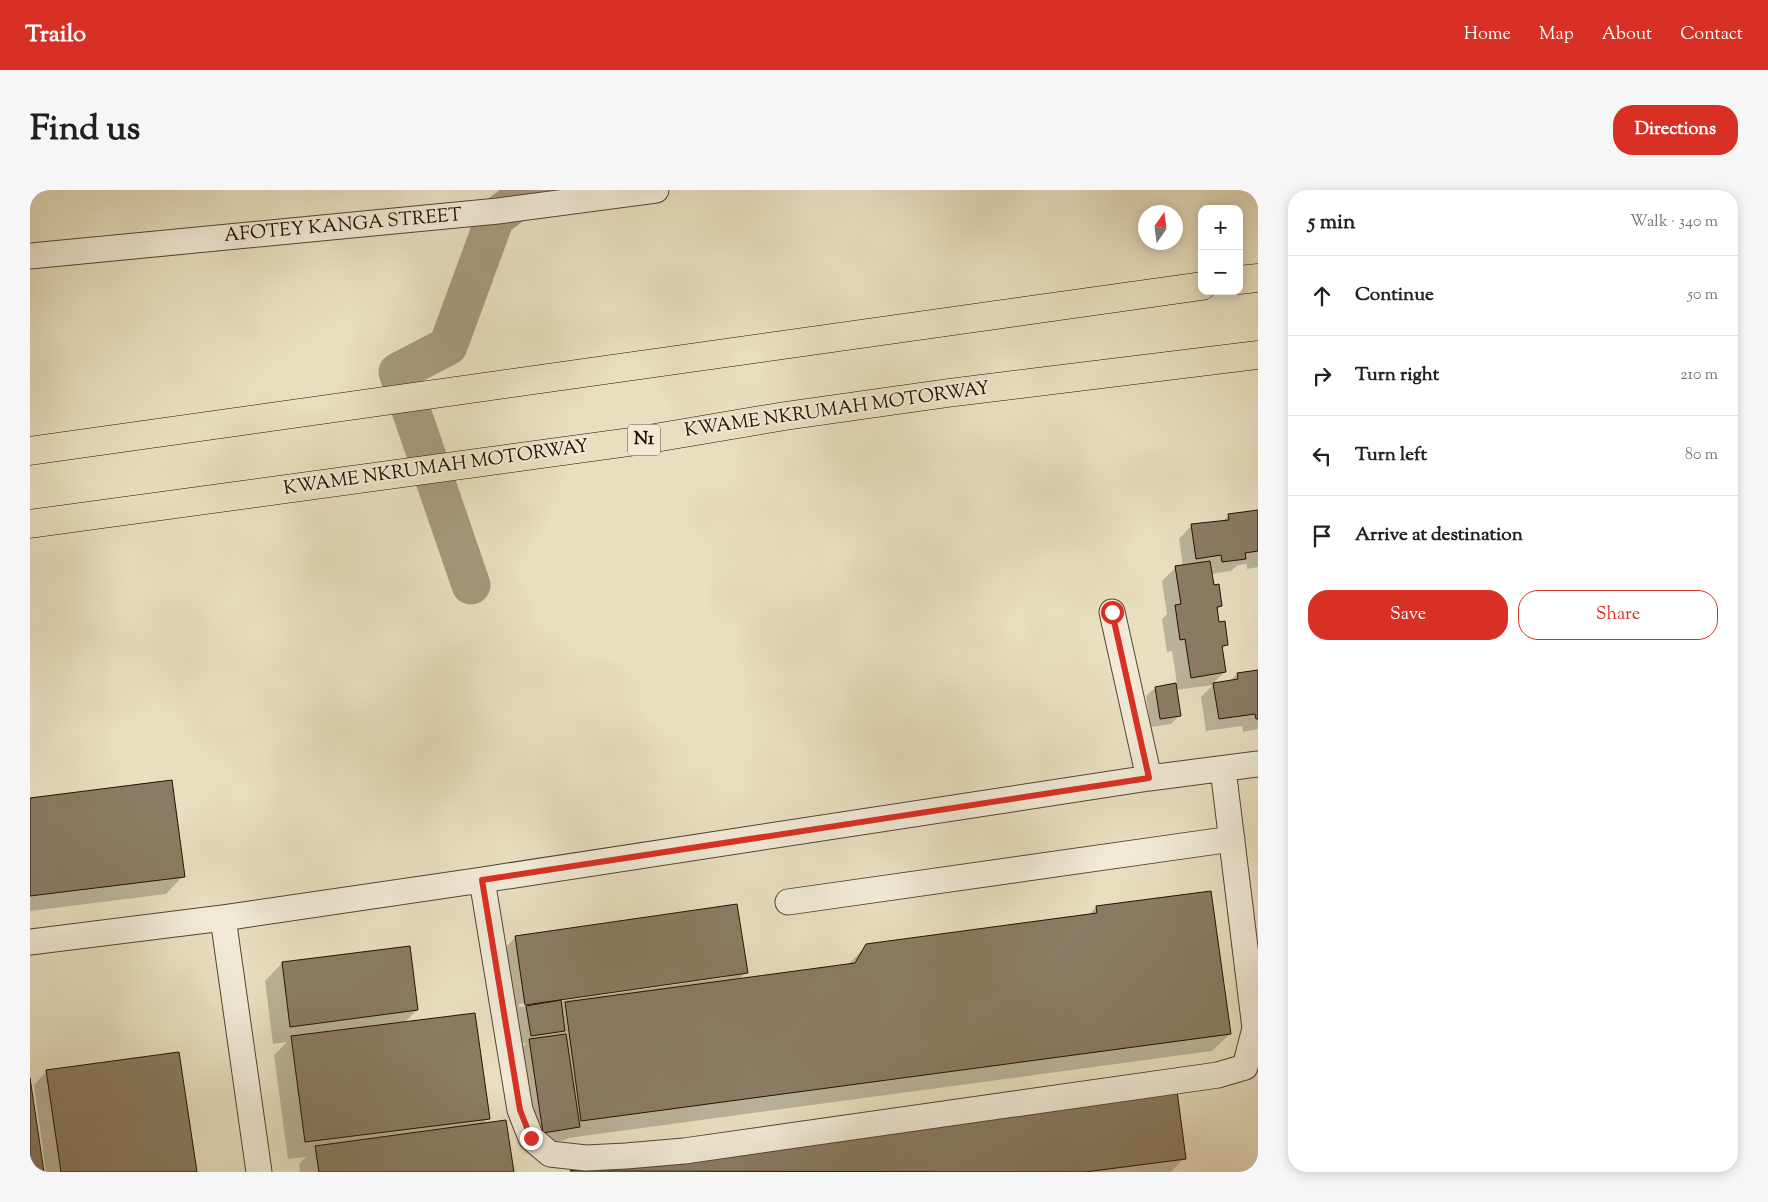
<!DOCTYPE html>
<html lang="en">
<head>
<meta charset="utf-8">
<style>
	:root { --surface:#fff; --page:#f6f6f6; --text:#202124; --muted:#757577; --line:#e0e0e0; --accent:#d93025 }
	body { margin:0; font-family:"Sorts Mill Goudy",serif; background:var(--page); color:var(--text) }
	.controls { position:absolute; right:15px; top:15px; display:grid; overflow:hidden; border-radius:10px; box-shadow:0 2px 12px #0003 }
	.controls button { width:45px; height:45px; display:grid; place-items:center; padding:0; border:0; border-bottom:1px solid var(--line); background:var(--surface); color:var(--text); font:25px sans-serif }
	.compass { position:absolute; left:1108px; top:15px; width:45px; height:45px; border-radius:50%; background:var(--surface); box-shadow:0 2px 12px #0003; rotate:14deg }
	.stop { position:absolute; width:15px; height:15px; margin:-11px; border:4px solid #d93025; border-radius:50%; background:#fff }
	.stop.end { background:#d93025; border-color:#fff; box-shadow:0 1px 5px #0008 }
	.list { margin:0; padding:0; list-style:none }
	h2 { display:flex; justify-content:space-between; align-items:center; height:65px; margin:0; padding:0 20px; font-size:21px }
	h2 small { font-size:16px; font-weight:400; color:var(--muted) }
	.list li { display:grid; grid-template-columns:32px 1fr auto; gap:15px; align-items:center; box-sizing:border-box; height:80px; padding:0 20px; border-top:1px solid var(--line) }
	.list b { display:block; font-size:19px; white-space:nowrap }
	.list em { font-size:16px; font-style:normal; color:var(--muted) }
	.actions { display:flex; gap:10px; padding:15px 20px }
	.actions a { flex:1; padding:11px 0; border:1px solid var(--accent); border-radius:20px; text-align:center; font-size:18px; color:var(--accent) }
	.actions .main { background:var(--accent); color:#fff }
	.icon { flex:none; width:28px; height:28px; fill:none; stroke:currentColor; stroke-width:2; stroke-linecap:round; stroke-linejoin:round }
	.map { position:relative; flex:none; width:1228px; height:982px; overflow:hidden; border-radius:20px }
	header { display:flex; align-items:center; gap:30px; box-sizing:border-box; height:70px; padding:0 25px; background:var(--accent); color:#fff }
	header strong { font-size:24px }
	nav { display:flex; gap:28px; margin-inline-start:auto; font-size:18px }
	.intro { display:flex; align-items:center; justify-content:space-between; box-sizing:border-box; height:120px; padding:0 30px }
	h1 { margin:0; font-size:35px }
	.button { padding:12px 22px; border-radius:20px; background:var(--accent); color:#fff; font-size:18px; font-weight:700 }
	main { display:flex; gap:30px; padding:0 30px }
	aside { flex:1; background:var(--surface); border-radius:20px; box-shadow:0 2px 12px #0003 }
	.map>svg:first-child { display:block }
	.shadow { fill:#0003; fill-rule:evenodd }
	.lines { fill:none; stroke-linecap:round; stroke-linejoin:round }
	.river { stroke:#a6997f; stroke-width:39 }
	.building { fill:#8a7c64; stroke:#251100 }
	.minor-casing { stroke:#564430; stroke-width:27 }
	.highway-casing { stroke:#251100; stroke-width:29 }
	.minor { stroke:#f0ead6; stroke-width:25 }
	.highway { stroke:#e8dfc0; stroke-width:28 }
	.route { stroke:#d93025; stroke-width:6 }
	.labels { text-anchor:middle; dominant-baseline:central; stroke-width:4; stroke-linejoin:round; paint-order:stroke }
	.shield { fill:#f0ead6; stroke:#625240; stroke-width:1 }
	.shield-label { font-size:18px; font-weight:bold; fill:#251100 }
	.street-label { font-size:19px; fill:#251100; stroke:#f0ead6 }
</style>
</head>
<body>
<header>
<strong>Trailo</strong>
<nav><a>Home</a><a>Map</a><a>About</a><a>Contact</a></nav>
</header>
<div class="intro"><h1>Find us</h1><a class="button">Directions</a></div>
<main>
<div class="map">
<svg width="1228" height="982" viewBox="0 0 1228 982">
	<rect width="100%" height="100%" fill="#e8dfc0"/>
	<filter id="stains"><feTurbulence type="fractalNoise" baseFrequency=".004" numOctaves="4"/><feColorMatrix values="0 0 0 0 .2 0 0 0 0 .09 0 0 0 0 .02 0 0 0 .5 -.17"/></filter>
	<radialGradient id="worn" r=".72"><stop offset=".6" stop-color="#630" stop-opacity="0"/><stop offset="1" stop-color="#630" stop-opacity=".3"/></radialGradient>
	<path class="shadow" d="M1228,321V377L1217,379V374L1208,375L1201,381L1181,384L1183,396L1191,416L1186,421L1188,434L1197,454L1191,460L1195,482L1182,494L1199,492L1207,484L1227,481L1228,539L1213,542L1212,536L1176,541L1171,507L1183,495L1146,500L1150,525L1141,534L1121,537L1116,506L1125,498L1147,494L1142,461L1137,462L1132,429L1137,424L1132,391L1146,377L1153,376L1149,349L1162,335L1192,332L1199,325Z
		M0,609L153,686L136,704L0,721Z
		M1066,717L1200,844L1182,861L538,948L535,950L500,955L486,864L496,853L492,854L489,830L478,831L468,764L486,747L716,782L709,789L818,775L836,756L1058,726ZM698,784V787L489,817V814Z
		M252,773L387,820L374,833L458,928L452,935L482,982H270L269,974L276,967L258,969L244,865L257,852L243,854L235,791Z
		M17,881L166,982H16L4,895Z
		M1146,903L1154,968L1141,982H545Z"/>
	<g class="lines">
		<path class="river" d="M441,395L368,182L418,156L465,28L502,0"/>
	</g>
	<path class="building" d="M1228,320V361L1215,363L1216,369L1192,372L1191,365L1166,369L1161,334L1199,330L1198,324Z
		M1180,371L1184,395L1189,394L1192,416L1187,417L1189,432L1195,431L1198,455L1192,456L1196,482L1161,488L1155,449L1150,450L1145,415L1151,414L1145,376Z
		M1228,480V529H1226L1225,524L1189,529L1183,493L1208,489L1207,483Z
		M1146,493L1151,526L1130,529L1125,497Z
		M142,590L155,687L0,706V608Z
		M1181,701L1201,844L551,931L535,812L825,773L836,754L1067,723L1066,716Z
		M707,714L718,783L495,815L485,746Z
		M380,756L388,820L260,837L252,772Z
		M531,810L535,841L501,846L496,816Z
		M445,823L460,929L275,952L261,846Z
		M536,844L550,937L513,943L499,849Z
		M149,862L167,982H31L16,880Z
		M0,888L14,982H0Z
		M1147,901L1156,969L1055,982L540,981Z
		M476,930L484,982H289L285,956Z"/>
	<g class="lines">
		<defs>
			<path id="minor" d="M0,66L468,21L626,0
				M1082,422L1119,588
				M452,690L490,920L501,948L520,964L556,968L596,966L654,961L1188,885L1215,877L1225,838L1193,579
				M758,712L1202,649
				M193,728L229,982
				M0,752L193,728L452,690L1119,588L1228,574"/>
			<path id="highway" d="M1209,90L1228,88
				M0,261L1172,96
				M0,334L607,251L755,226L918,203L1228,165"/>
		</defs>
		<use href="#minor" class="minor-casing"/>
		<use href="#highway" class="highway-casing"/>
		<use href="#minor" class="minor"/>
		<use href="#highway" class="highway"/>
	</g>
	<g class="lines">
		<path class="route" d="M501,948L490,920L452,690L1119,588L1082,422"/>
	</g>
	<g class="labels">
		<rect class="shield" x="598" y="234.5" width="32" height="31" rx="4"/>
		<g class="shield-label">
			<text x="614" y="250">N1</text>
		</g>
		<g class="street-label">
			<text transform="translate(313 36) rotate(-5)">AFOTEY KANGA STREET</text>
			<text transform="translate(807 220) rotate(-8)">KWAME NKRUMAH MOTORWAY</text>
			<text transform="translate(406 278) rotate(-8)">KWAME NKRUMAH MOTORWAY</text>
		</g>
	</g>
	<rect width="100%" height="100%" filter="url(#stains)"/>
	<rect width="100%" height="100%" fill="url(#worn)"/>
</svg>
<div class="controls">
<button>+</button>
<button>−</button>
</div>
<svg class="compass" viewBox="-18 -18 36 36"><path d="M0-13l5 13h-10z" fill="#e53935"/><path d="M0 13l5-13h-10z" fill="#757577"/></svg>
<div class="stop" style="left:1082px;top:422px"></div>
<div class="stop end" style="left:501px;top:948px"></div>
</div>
<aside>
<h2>5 min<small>Walk · 340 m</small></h2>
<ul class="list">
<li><svg class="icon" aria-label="ahead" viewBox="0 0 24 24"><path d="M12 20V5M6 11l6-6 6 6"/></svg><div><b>Continue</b></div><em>50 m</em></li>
<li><svg class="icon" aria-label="right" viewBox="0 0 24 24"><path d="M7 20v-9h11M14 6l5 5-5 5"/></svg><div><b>Turn right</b></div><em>210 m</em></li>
<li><svg class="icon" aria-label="left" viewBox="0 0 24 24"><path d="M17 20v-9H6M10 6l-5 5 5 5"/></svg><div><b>Turn left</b></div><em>80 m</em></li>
<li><svg class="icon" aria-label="arrive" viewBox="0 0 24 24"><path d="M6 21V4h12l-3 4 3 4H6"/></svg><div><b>Arrive at destination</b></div></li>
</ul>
<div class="actions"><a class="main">Save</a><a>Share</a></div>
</aside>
</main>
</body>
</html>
